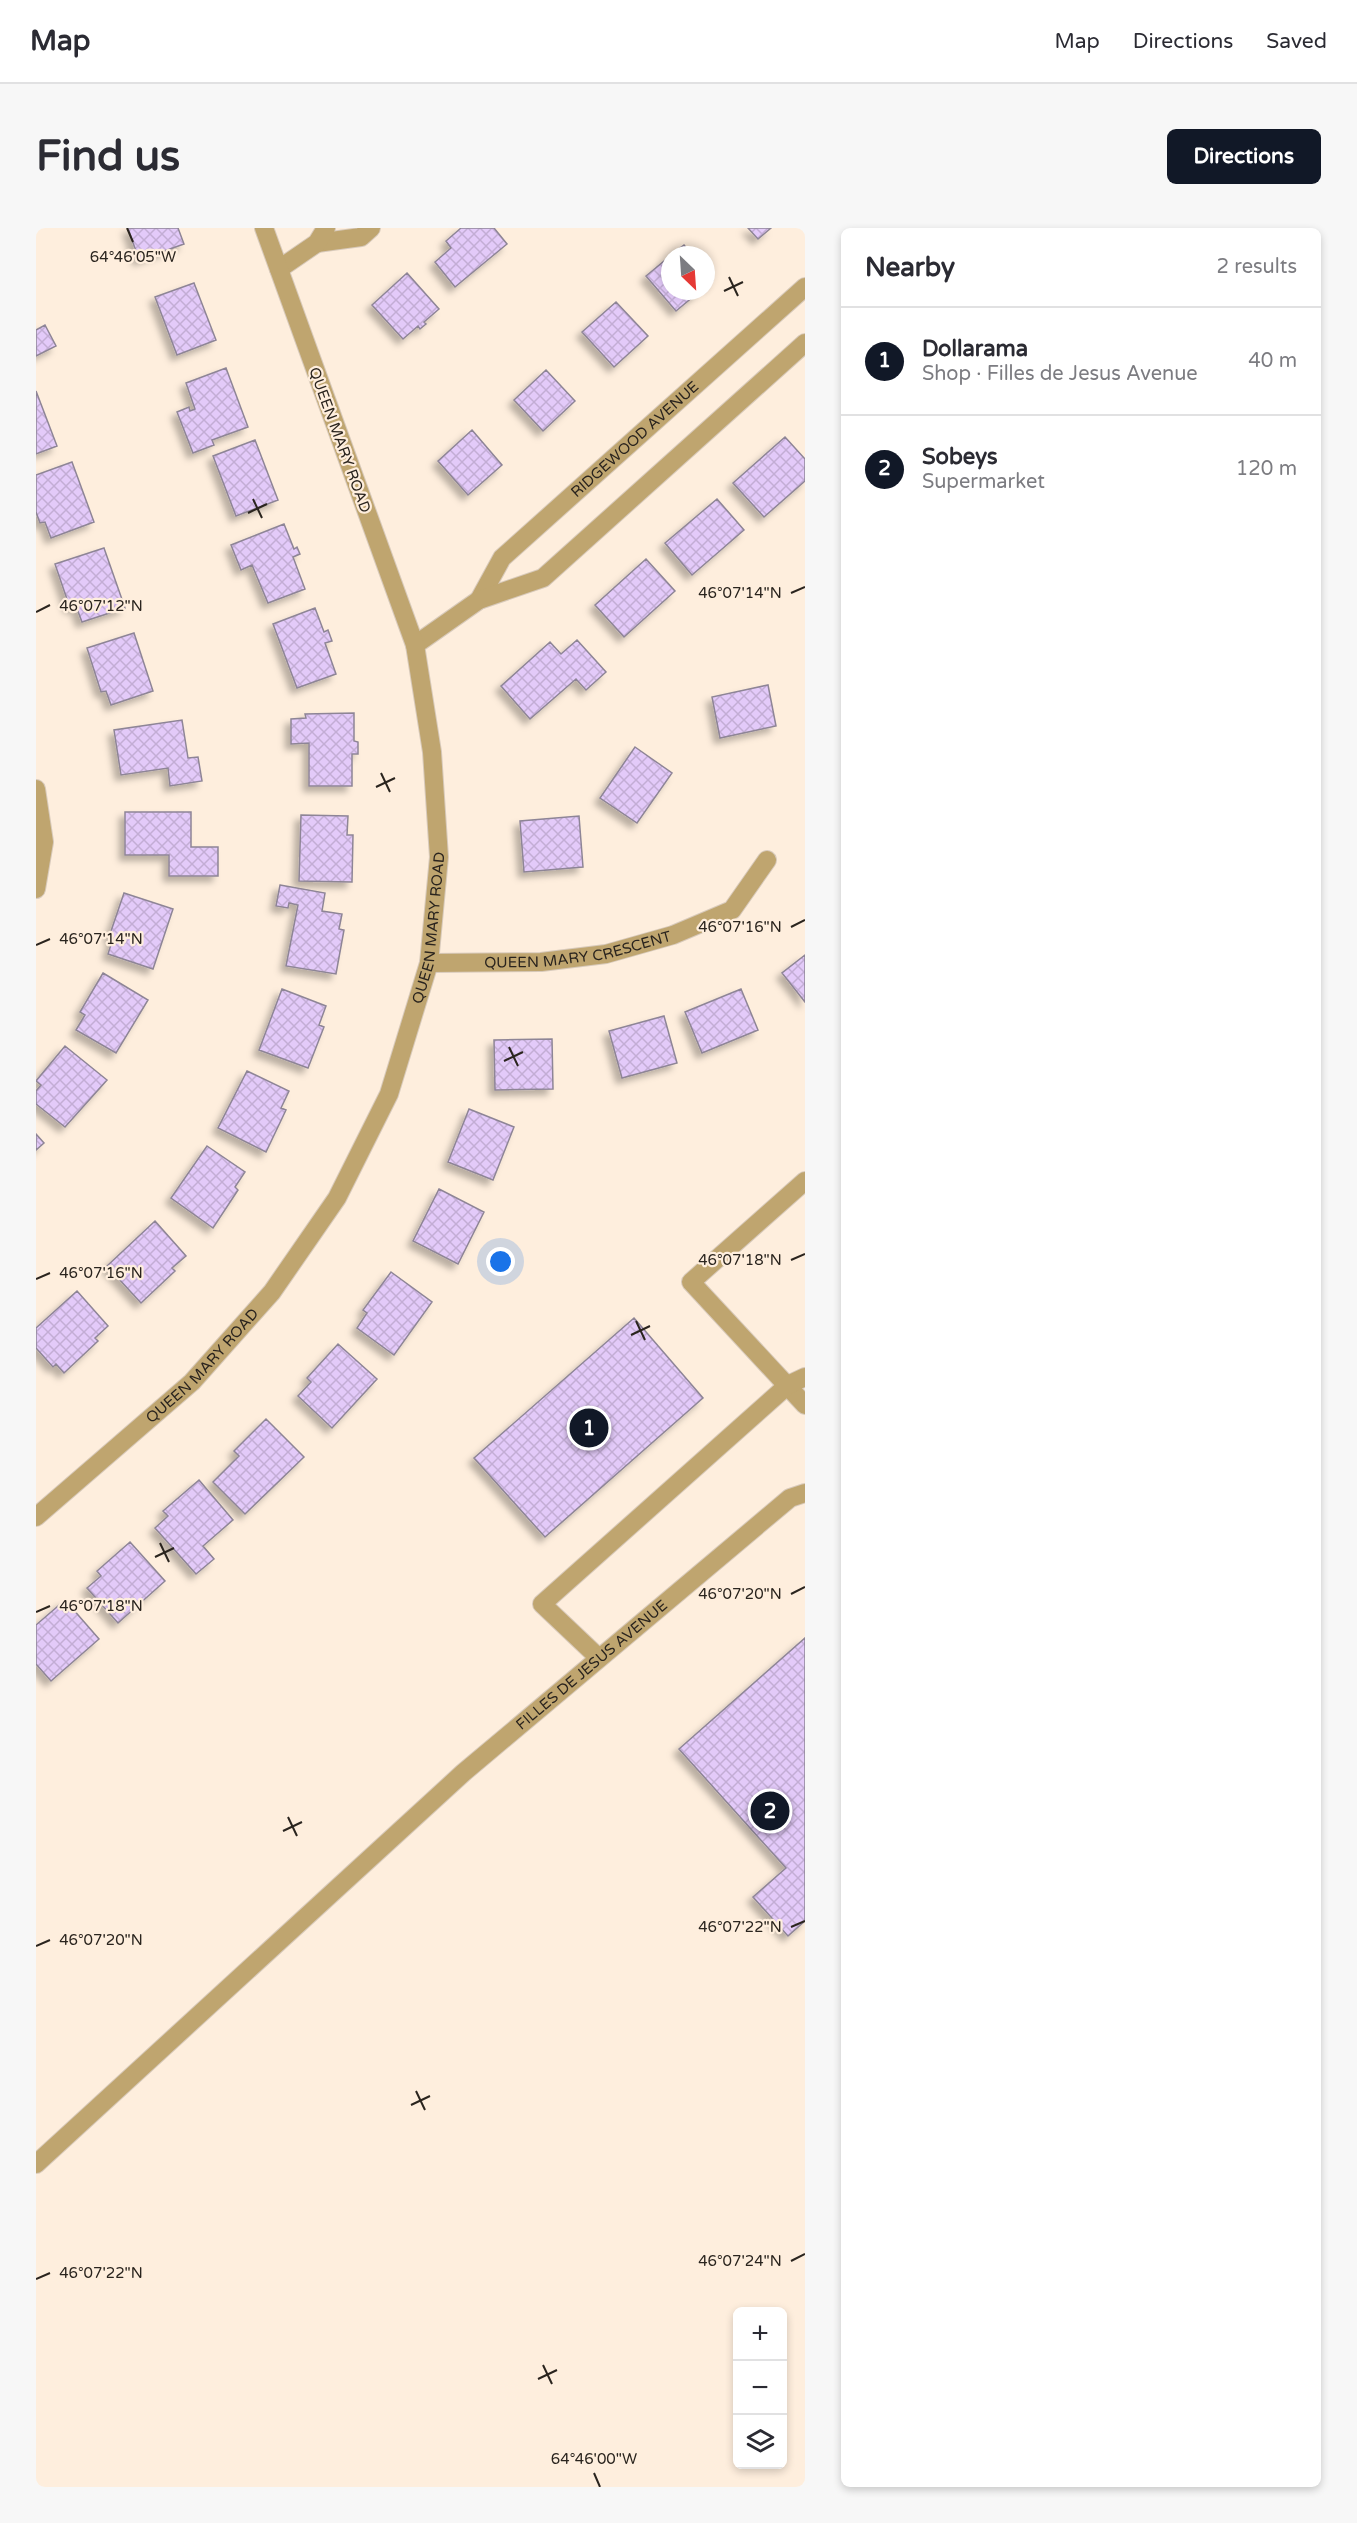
<!DOCTYPE html>
<html lang="en">
<head>
<meta charset="utf-8">
<style>
	:root { --surface:#fff; --page:#f7f7f7; --text:#2b2b33; --muted:#7c7c81; --line:#e1e1e2; --accent:#111827 }
	body { margin:0; font-family:"Varela Round",sans-serif; background:var(--page); color:var(--text) }
	.controls { position:absolute; right:18px; bottom:18px; display:grid; overflow:hidden; border-radius:9px; box-shadow:0 3px 9px #0003 }
	.controls button { width:54px; height:54px; display:grid; place-items:center; padding:0; border:0; border-bottom:2px solid var(--line); background:var(--surface); color:var(--text); font:30px sans-serif }
	.compass { position:absolute; left:625px; top:18px; width:54px; height:54px; border-radius:50%; background:var(--surface); box-shadow:0 3px 9px #0003; rotate:155deg }
	.you { position:absolute; left:465px; top:1034px; width:21px; height:21px; margin:-15px; border:4px solid #fff; border-radius:50%; background:#1a73e8; box-shadow:0 0 0 9px #1a73e833 }
	.badge { display:grid; place-items:center; width:39px; height:39px; border-radius:50%; background:var(--accent); color:#fff; font-size:20px; font-weight:700 }
	.pin { position:absolute; translate:-50% -50%; border:3px solid #fff; box-shadow:0 2px 6px #0006 }
	.list { margin:0; padding:0; list-style:none }
	h2 { display:flex; justify-content:space-between; align-items:center; height:78px; margin:0; padding:0 24px; font-size:26px }
	h2 small { font-size:20px; font-weight:400; color:var(--muted) }
	.list li { display:grid; grid-template-columns:39px 1fr auto; gap:18px; align-items:center; box-sizing:border-box; height:108px; padding:0 24px; border-top:2px solid var(--line) }
	.list b { display:block; font-size:22px; white-space:nowrap }
	.list p { margin:0; font-size:20px; white-space:nowrap; color:var(--muted) }
	.list em { font-size:20px; font-style:normal; color:var(--muted) }
	.icon { flex:none; width:33px; height:33px; fill:none; stroke:currentColor; stroke-width:2; stroke-linecap:round; stroke-linejoin:round }
	.map { position:relative; flex:none; width:769px; height:2259px; overflow:hidden; border-radius:9px }
	header { display:flex; align-items:center; gap:36px; box-sizing:border-box; height:84px; padding:0 30px; background:var(--surface); border-bottom:2px solid var(--line) }
	header strong { font-size:28px }
	nav { display:flex; gap:33px; margin-inline-start:auto; font-size:21px }
	.intro { display:flex; align-items:center; justify-content:space-between; box-sizing:border-box; height:144px; padding:0 36px }
	h1 { margin:0; font-size:42px }
	.button { padding:15px 27px; border-radius:9px; background:var(--accent); color:#fff; font-size:21px; font-weight:700 }
	main { display:flex; gap:36px; padding:0 36px }
	aside { flex:1; background:var(--surface); border-radius:9px; box-shadow:0 3px 9px #0003 }
	.map>svg:first-child { display:block }
	.building { fill:url(#building-cross-hatch); stroke:#8e8596; stroke-width:1.5; filter:url(#shadow) }
	.lines { fill:none; stroke-linecap:round; stroke-linejoin:round }
	.minor-casing { stroke:#d8cabb; stroke-width:20 }
	.minor { stroke:#bfa56f; stroke-width:18 }
	.ticks { fill:none; stroke:#2a241e; stroke-width:2 }
	.labels { text-anchor:middle; dominant-baseline:central; stroke-width:4.5; stroke-linejoin:round; paint-order:stroke }
	.street-label { font-size:15px; fill:#2a241e; stroke:#feeedd }
	.ticks-label { font-size:15px; text-anchor:middle; fill:#2a241e; stroke:#feeedd; stroke-width:4.5; stroke-linejoin:round; paint-order:stroke }
</style>
</head>
<body>
<header>
<strong>Map</strong>
<nav><a>Map</a><a>Directions</a><a>Saved</a></nav>
</header>
<div class="intro"><h1>Find us</h1><a class="button">Directions</a></div>
<main>
<div class="map">
<svg width="769" height="2259" viewBox="0 0 769 2259">
	<defs>
		<pattern id="building-cross-hatch" width="8" height="8" patternUnits="userSpaceOnUse" patternTransform="scale(1.5)"><rect width="8" height="8" fill="#e3caf9"/><path d="M0 0l8 8M0 8l8-8" fill="none" stroke="#c3add5"/></pattern>
		<filter id="shadow"><feDropShadow dx="-5.5" dy="5.5" stdDeviation="3" flood-color="#0004"/></filter>
	</defs>
	<rect width="100%" height="100%" fill="#feeedd"/>
	<path class="building" d="M92,0H142L148,16L103,32Z
		M425,0H458L471,16L419,59L399,34L415,20L410,13Z
		M712,0H735L722,11Z
		M648,17L656,27H635Z
		M634,28V63H664L640,83L610,48Z
		M670,44L677,52L670,58Z
		M371,45L403,81L388,94L390,96L384,101L382,98L367,111L336,77Z
		M158,55L180,112L141,127L119,69Z
		M580,74L612,108L578,139L546,104Z
		M9,97L20,118L0,128V102Z
		M190,140L212,199L176,212L178,217L157,225L141,184L153,179L154,183L159,181L150,155Z
		M510,142L539,173L507,203L478,172Z
		M0,163L21,218L0,226Z
		M436,202L466,237L432,267L402,233Z
		M749,209L769,231V253L728,289L697,255Z
		M219,212L242,272L200,288L177,228Z
		M36,234L58,294L15,310L9,294L4,295L0,284V247Z
		M681,271L708,302L656,347L629,315Z
		M248,296L258,321L261,319L264,326L257,329L269,361L232,375L216,337L205,342L195,317Z
		M68,320L89,380L46,394L40,378L34,380L19,336Z
		M610,331L639,363L588,409L559,377Z
		M279,380L288,404L292,402L296,413L289,415L300,446L261,460L237,396Z
		M98,405L117,463L75,477L70,463L65,464L51,420Z
		M541,412L570,444L550,462L540,451L494,491L465,458L514,414L525,426Z
		M732,457L740,498L684,510L676,469Z
		M318,485V513L322,514V526H316V558H273V515L255,516V491L270,490L269,486Z
		M146,492L152,530L162,529L166,553L134,558L132,540L85,547L78,502Z
		M599,519L636,545L601,595L564,570Z
		M89,584H155V619H182V648H133V627H89Z
		M265,587L312,588L311,607H317L316,654L263,653Z
		M543,588L547,639L488,644L484,593Z
		M244,657L289,665L286,683L306,686L303,701L308,702L300,746L250,738L262,677L253,675L252,680L240,678Z
		M88,665L137,681L117,741L72,726L77,710L73,709Z
		M769,727V774L746,745Z
		M67,745L112,772L80,825L40,802L49,787L44,784Z
		M246,761L290,778L283,797L288,799L272,840L223,822Z
		M705,761L722,802L666,825L649,784Z
		M628,788L641,835L586,850L573,803Z
		M516,811L517,861L459,862L458,812Z
		M29,818L71,852L29,899L0,876V863L5,857L0,853Z
		M211,843L253,863L245,880L250,882L230,924L182,900Z
		M433,881L478,899L457,952L412,934Z
		M0,906L8,915L0,922Z
		M171,918L209,944L199,959L202,962L177,1000L135,970Z
		M403,961L448,984L422,1036L377,1013Z
		M119,993L150,1028L136,1040L139,1043L105,1075L71,1038Z
		M355,1044L396,1074L358,1127L321,1100L331,1085L327,1082Z
		M41,1063L72,1098L59,1110L62,1113L28,1145L20,1136L17,1139L0,1120V1100Z
		M598,1090L667,1170L509,1309L438,1230Z
		M302,1116L341,1151L296,1200L262,1168L275,1154L271,1150Z
		M230,1191L268,1229L209,1286L177,1254L203,1228L198,1223Z
		M163,1252L197,1292L167,1318L178,1331L160,1346L119,1300L132,1288L127,1283Z
		M94,1314L129,1353L82,1395L51,1360L65,1348L61,1343Z
		M29,1372L63,1411L15,1453L0,1436V1397Z
		M769,1410V1693L752,1708L717,1669L750,1640L643,1521Z"/>
	<g class="lines">
		<defs>
			<g id="minor">
				<path d="M281,15L325,9L335,0"/>
				<path d="M243,41L281,15L290,0"/>
				<path id="s1" d="M443,372L466,330L769,59"/>
				<path d="M379,417L443,372L507,350L769,115"/>
				<path d="M0,561L8,614L0,661"/>
				<path id="s2" d="M393,735L505,734L570,726L637,707L696,682L731,632"/>
				<path d="M769,953L655,1054L769,1177"/>
				<path id="s3" d="M0,1289L156,1154L236,1064L301,970L353,866L393,735L403,629L396,524L379,417L228,0"/>
				<path d="M563,1430L506,1376L752,1157L769,1149"/>
				<path id="s4" d="M0,1936L427,1545L754,1270L769,1265"/>
			</g>
		</defs>
		<use href="#minor" class="minor-casing"/>
		<use href="#minor" class="minor"/>
	</g>
	<path class="ticks" d="M91,0L97,14M693,49L702,68M688,63L707,54M217,271L226,290M212,285L231,276M755,365L769,359M0,384L14,377M345,545L354,564M340,559L359,550M755,699L769,692M0,717L14,711M473,819L482,838M468,833L487,824M755,1032L769,1026M0,1051L14,1045M600,1093L609,1112M595,1107L614,1098M124,1315L133,1334M119,1329L138,1320M755,1366L769,1359M0,1384L14,1378M252,1589L261,1608M247,1603L266,1594M755,1699L769,1693M0,1718L14,1712M380,1863L389,1882M375,1877L394,1868M755,2033L769,2026M0,2051L14,2045M507,2137L516,2156M502,2151L521,2142M558,2245L564,2259"/>
	<g class="labels">
		<g class="street-label">
			<text stroke="none"><textPath href="#s1" startOffset="226">RIDGEWOOD AVENUE</textPath></text>
			<text transform="translate(304 212) rotate(70)">QUEEN MARY ROAD</text>
			<text stroke="none"><textPath href="#s3" startOffset="729">QUEEN MARY ROAD</textPath></text>
			<text stroke="none"><textPath href="#s2" startOffset="150">QUEEN MARY CRESCENT</textPath></text>
			<text stroke="none"><textPath href="#s3" startOffset="225">QUEEN MARY ROAD</textPath></text>
			<text stroke="none"><textPath href="#s4" startOffset="747">FILLES DE JESUS AVENUE</textPath></text>
		</g>
	</g>
	<g class="ticks-label">
		<text x="97" y="34">64°46'05"W</text>
		<text x="704" y="370">46°07'14"N</text>
		<text x="65" y="383">46°07'12"N</text>
		<text x="704" y="704">46°07'16"N</text>
		<text x="65" y="716">46°07'14"N</text>
		<text x="704" y="1037">46°07'18"N</text>
		<text x="65" y="1050">46°07'16"N</text>
		<text x="704" y="1371">46°07'20"N</text>
		<text x="65" y="1383">46°07'18"N</text>
		<text x="704" y="1704">46°07'22"N</text>
		<text x="65" y="1717">46°07'20"N</text>
		<text x="704" y="2038">46°07'24"N</text>
		<text x="65" y="2050">46°07'22"N</text>
		<text x="558" y="2236">64°46'00"W</text>
	</g>
</svg>
<div class="controls">
<button>+</button>
<button>−</button>
<button><svg class="icon" aria-label="layers" viewBox="0 0 24 24"><path d="M12 4l9 5-9 5-9-5zM3 14l9 5 9-5"/></svg></button>
</div>
<svg class="compass" viewBox="-18 -18 36 36"><path d="M0-13l5 13h-10z" fill="#e53935"/><path d="M0 13l5-13h-10z" fill="#7c7c81"/></svg>
<div class="you"></div>
<div class="pin badge" style="left:553px;top:1200px">1</div>
<div class="pin badge" style="left:734px;top:1583px">2</div>
</div>
<aside>
<h2>Nearby<small>2 results</small></h2>
<ul class="list">
<li><span class="badge">1</span><div><b>Dollarama</b><p>Shop · Filles de Jesus Avenue</p></div><em>40 m</em></li>
<li><span class="badge">2</span><div><b>Sobeys</b><p>Supermarket</p></div><em>120 m</em></li>
</ul>
</aside>
</main>
</body>
</html>
